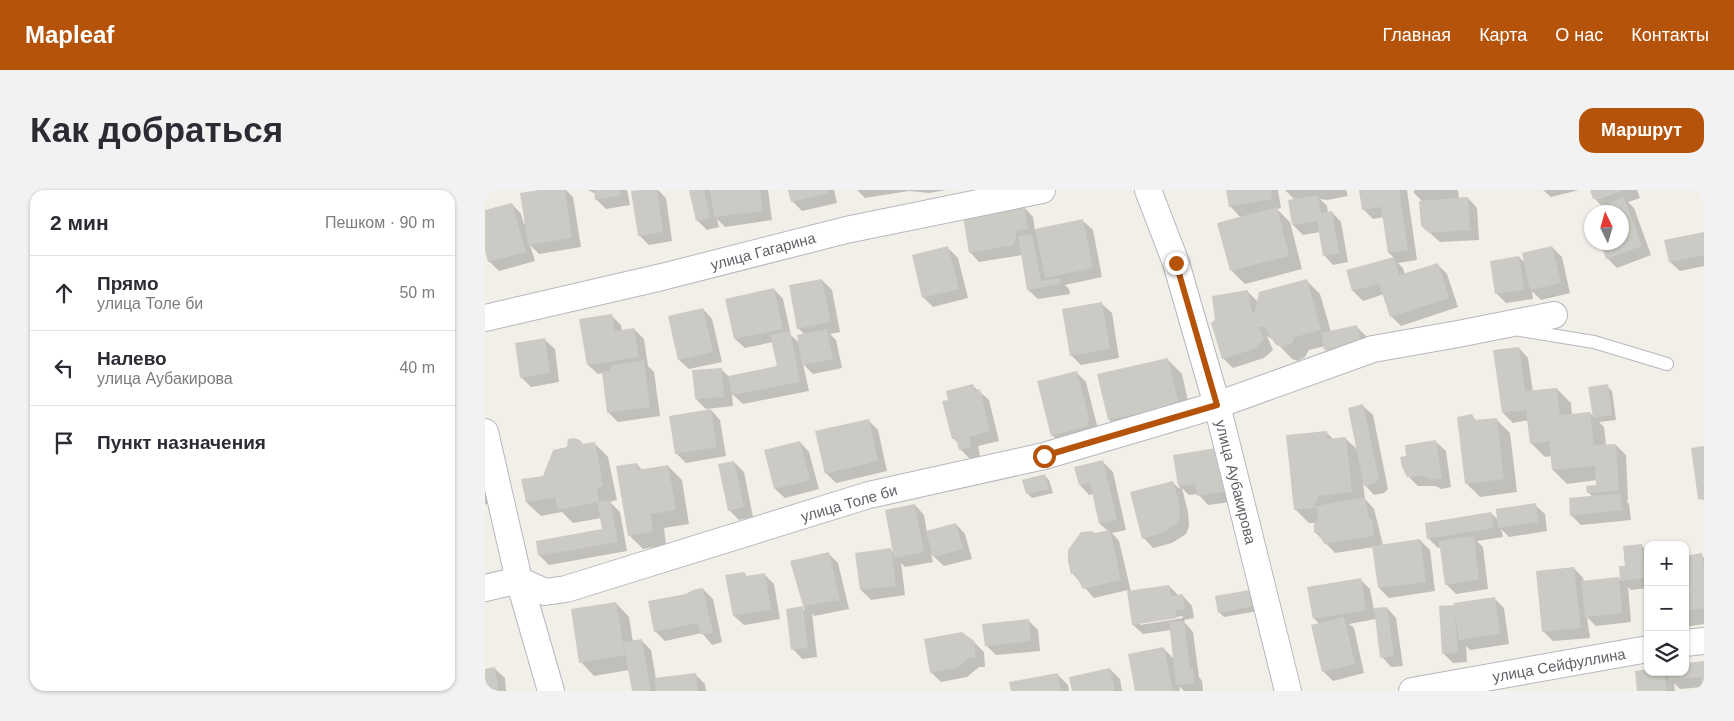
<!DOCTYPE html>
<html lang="ru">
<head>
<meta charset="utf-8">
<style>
	:root { --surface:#fff; --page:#f2f2f3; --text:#2b2b33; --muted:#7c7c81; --line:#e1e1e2; --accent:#b45309 }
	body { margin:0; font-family:Arial,sans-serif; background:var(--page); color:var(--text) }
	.controls { position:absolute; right:15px; bottom:15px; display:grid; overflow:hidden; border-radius:10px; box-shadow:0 1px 4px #0004 }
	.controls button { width:45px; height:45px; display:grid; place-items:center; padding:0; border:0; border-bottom:1px solid var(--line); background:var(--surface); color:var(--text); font:25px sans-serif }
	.compass { position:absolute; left:1099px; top:15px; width:45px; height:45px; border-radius:50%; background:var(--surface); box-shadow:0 1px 4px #0004; rotate:355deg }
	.stop { position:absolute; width:15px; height:15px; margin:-11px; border:4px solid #b45309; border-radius:50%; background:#fff }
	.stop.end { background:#b45309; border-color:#fff; box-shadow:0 1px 5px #0008 }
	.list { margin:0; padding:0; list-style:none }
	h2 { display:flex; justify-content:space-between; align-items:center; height:65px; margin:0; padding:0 20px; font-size:21px }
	h2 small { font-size:16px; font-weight:400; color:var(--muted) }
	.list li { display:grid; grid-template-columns:32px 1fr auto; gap:15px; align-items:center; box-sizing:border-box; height:75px; padding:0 20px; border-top:1px solid var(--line) }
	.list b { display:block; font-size:19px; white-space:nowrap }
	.list p { margin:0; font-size:16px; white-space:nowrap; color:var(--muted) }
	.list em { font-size:16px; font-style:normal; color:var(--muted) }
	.icon { flex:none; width:28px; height:28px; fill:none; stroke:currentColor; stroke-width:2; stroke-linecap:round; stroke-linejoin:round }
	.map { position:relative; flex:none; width:1219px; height:501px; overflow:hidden; border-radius:15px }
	header { display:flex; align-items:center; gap:30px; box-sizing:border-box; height:70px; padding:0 25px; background:var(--accent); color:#fff }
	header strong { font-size:24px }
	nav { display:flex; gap:28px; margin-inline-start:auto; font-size:18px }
	.intro { display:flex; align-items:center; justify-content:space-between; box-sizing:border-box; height:120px; padding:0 30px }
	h1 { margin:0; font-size:35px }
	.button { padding:12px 22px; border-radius:15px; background:var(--accent); color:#fff; font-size:18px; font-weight:700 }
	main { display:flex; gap:30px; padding:0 30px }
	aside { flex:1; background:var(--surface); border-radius:15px; box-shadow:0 1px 4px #0004 }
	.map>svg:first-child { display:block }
	.shadow { fill:#0003; fill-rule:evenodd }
	.building { fill:#cccac5 }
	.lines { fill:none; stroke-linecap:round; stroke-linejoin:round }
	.service-casing { stroke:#b5b8bc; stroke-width:14 }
	.minor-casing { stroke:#b5b8bc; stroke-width:28 }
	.service { stroke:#fff; stroke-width:12 }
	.minor { stroke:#fff; stroke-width:26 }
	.route { stroke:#b45309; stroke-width:6 }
	.labels { text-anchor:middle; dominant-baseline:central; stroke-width:5; stroke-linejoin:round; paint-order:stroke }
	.street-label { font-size:15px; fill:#5f6368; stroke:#fff }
</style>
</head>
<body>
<header>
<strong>Mapleaf</strong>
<nav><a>Главная</a><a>Карта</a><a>О нас</a><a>Контакты</a></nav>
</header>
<div class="intro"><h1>Как добраться</h1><a class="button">Маршрут</a></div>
<main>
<aside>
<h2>2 мин<small>Пешком · 90 m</small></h2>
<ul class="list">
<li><svg class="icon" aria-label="ahead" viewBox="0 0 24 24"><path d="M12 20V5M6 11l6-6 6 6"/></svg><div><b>Прямо</b><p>улица Толе би</p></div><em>50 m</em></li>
<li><svg class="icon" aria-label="left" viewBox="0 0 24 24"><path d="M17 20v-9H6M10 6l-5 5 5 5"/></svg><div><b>Налево</b><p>улица Аубакирова</p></div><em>40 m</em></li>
<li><svg class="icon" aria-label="arrive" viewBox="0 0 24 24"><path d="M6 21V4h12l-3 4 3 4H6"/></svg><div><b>Пункт назначения</b></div></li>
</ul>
</aside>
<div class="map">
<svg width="1219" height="501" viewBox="0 0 1219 501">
	<rect width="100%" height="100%" fill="#f1efe8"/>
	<path class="shadow" d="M62,0H81L88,7L96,57L54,64L45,55L50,71L14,81L4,71L0,55V22L27,14L36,24L39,34H41Z
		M103,0H142L145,15L121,19L111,9V4Z
		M161,0H173L181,8L187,51L164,55L154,45Z
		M205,0H283L287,30L240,37L232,29L234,37L222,40L212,30Z
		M305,0H349L352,13L317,21L307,11Z
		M372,0H461L444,3L424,1L380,8Z
		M742,0H793L796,18L792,19L805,32L817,79L760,94L746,80L756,28L745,16Z
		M800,0H861L863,6L842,10L835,9L842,16L843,23L847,22L856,32L863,72L848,75L839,65L835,42L818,45L808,35L804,11L810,10Z
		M875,0H922L932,70L913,73L918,78L920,85L952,74L962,84L973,117L916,136L906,126L899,104L878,111L868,101L862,81L909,68L904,63L899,27L888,29L878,19Z
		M929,0H973L974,9L983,8L992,18L994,50L955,52L937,36L938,12L929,3Z
		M1058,0H1094L1066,7Z
		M1106,0H1152L1155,8L1143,12L1149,18L1166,65L1132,78L1122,68L1136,52V22H1128L1127,17L1119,18L1109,8Z
		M539,17L548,27L550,41L598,31L608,40L617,87L580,95L584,99L585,104L553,109L543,100L537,65L494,72L485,62Z
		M1219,43V76L1195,81L1185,72Z
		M1067,57L1077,67L1085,103L1056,110L1047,101L1048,109L1021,113L1011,103L1034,67L1041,74Z
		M463,58L473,68L483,108L448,117L438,107Z
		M337,90L347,100L355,142L345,144L351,150L357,178L328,184L318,174L324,201L258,214L247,204L248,216L221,219L211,209L236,179L244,187L293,177L288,152L260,158L250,149L289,99L298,109L306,145L314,153L319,144L313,138Z
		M821,90L835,104L846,142L871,136L881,146L885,162L850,169L841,160L840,156L824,160L820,167L813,171L807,169L789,150L782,146L788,160L779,168L748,178L738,168L763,102L773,112Z
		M617,114L627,123L634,168L596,175L586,165Z
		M218,119L227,129L237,172L204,179L194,170Z
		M126,125L136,135L137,141L149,139L159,149L163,176L169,182L175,226L133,232L123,222L118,183L113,184L103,175Z
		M60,150L70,159L74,192L46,197L36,187Z
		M1034,158L1043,168L1048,202L1072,199L1086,213L1087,225L1105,223L1109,227L1122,196L1127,201L1131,230L1114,232L1119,237L1121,255H1131L1141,265L1143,310H1141L1144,314L1146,330L1096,335L1086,325L1108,307L1103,302L1112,297V290L1082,294L1068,280L1067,266L1060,267L1046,253L1044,230L1028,233L1018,223Z
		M683,170L697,184L707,229L638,244L624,230Z
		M591,182L601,192L613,239L577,255L567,245Z
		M488,196L504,210L514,251L493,256L495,266L485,269L475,259L474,254L468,248L465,210Z
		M878,216L888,225L903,299L899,303L889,305L878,293L880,309L889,319L898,355L935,350L945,360L950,401L904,408L894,398L889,357L850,363L830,342V333H824L810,319L841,242L849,250L861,249L873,260Z
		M226,220L235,230L241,266L201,273L191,263Z
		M987,226L992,231L1011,229L1025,243L1032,302L995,307L981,293Z
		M383,230L393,240L402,281L351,293L341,283Z
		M315,252L324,262L334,299L300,308L290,299Z
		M951,252L961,261L966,297L956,299L951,296H933L923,286V267Z
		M109,253L123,267L132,310L125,312L135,322L142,361L64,375L55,366L52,352L118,340L116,328L88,333L77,322L56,326L42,313L59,287L83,258Z
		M689,266L753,311L723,315L713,304L704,305L697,298L703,322L704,336L701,344L687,353L668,358L659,348L688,293L695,299Z
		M249,272L259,282L268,327L254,330L244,320Z
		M618,272L628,282L641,340L627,343L634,351L646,402L684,396L694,406H698L707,416L709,428L699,430L700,433L708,442L714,487L717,491L718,501H699L694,496L695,501H651L679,459L689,469L686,440L658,444L648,435L643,400L609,408L587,383L610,344L623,341L615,334L608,304L604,305L595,295ZM697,426L698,428L655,435V433Z
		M152,274L157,280L183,276L197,290L204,334L179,338L181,355L158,359L144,345Z
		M560,286L564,290L568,303L547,308L542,303Z
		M0,295L5,311L0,315Z
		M430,315L439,325L442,342L471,334L480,344L487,369L459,376L446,364L448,372L420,377L416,373L420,405L386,410L376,400L406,360L409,363Z
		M1050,315L1060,324L1062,341L1024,347L1016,339L1018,347L992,351L998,357L1003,399L971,404L961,394L957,357L953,358L943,348L1006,323L1014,331Z
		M1156,355L1163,362V398L1146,400L1143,397L1146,432L1111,436L1102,427L1105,448L1068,451L1058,441L1089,378L1098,388L1099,392L1133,388L1136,391L1135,377H1141Z
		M344,364L353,373L364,419L329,426L327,423L332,467L317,469L308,459L317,418L320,421L307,372Z
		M1216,365L1219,368V434L1200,437V368Z
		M279,384L289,394L295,429L259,435L249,426L262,387Z
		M875,389L885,399L889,420L902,418L911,428L918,476L906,477L897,467L891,429L864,434L869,438L879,483L848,491L838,481L835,434L829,429Z
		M218,399L228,409L237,452L227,455L217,443L180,451L170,441L202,405Z
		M765,401L773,421L739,427L734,422Z
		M1009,408L1019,418L1024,454L985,460L981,456L982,472L968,473L959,464L972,416Z
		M131,413L144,427L148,452L156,450L166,460L171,489L211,485L220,494L221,501H148L144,480L109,486L96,472Z
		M543,430L553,440L555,461L511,465L501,455Z
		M489,452L499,462L500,477H494L482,487L456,492L446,482Z
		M1219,472V499L1218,497L1195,499L1189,493L1190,501H1154L1163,482H1182L1185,485L1200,482Z
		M10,479L20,488L21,501H0V480Z
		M625,479L635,489L637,501H588Z
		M573,485L583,495L584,501H527Z"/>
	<path class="building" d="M54,0H80L87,48L43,55L35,3Z
		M109,0H135L136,5L110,10Z
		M153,0H172L178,42L153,46L146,1Z
		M204,0H219L225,28L211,31Z
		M225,0H275L278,21L229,27Z
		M303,0H343V3L306,12Z
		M741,0H786L787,9L744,17Z
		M874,0H914L923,60L903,63L896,17L877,20Z
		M1105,0H1139L1115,9H1108Z
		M833,5L836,23L847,21L854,63L838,66L832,31L807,35L803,10Z
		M983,7L985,40L944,43L936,36L934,11Z
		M1139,7L1157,56L1121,69L1115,52H1136V22H1127L1124,13Z
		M27,13L41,62L3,72L0,60V20Z
		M539,16L543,39L532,40L529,55L484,63L478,26Z
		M792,17L804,66L745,81L732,33Z
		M598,29L608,78L560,88L550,39Z
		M1219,42V65L1184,72L1179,50Z
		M547,44L556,91L575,88L576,94L542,100L533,46Z
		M463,56L474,99L437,108L427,65Z
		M1067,56L1076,93L1045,100L1037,63Z
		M1034,66L1039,100L1010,104L1005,71Z
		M909,67L914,85L953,73L964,108L905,127L894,94L867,101L861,80Z
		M337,89L346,132L312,139L304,95Z
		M822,89L836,140L810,147L807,153L798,157L791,155L779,137H774L779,149L769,159L737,169L726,133L730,130L727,106L763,100L766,119L769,125L774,102Z
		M289,98L298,139L249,149L240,109Z
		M617,112L625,159L585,166L577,119Z
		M218,118L228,162L193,170L183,126Z
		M127,124L130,141L149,138L154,167L102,175L94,129Z
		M872,135L876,152L839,160L836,143Z
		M342,139L348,169L317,175L312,145Z
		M305,141L315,192L247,205L243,186L292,176L285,145Z
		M60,148L65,183L35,188L30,153Z
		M1034,157L1040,201L1072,198L1075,225L1105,222L1109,255L1131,254L1134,301L1102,303L1101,296L1111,295L1110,276L1067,280L1064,251L1045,254L1041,220L1017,223L1008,160Z
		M683,168L694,215L623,230L612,184Z
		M159,170L165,217L122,223L117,182L125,181L127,175Z
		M237,178L239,207L210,209L207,180Z
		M592,181L604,228L603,236L566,246L552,191Z
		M488,194L490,201L495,199L505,241L484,247L486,257L474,260L471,248L467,249L457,211L463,210L461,201Z
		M1123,194L1127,225L1108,228L1103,197Z
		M878,214L894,289L889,294L879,296L863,218Z
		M226,219L232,257L190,264L184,226Z
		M987,224L990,230L1012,228L1019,289L980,294L972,227Z
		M384,229L393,271L340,284L330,241Z
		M842,241L843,249L861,247L867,302L833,306L829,318L809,320L801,245Z
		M89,248L95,250L98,254L110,252L118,296L112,298L114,312L125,310L133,352L53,366L51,351L117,339L112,312L73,320L70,307L41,313L36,289L58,286L68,260L82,257L83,249Z
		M951,250L957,288L945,290L940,286L922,287L917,277L915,267L921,266L920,255Z
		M315,251L325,290L289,299L279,260Z
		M1219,256V310L1213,309L1206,258Z
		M737,257L744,301L712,306L710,294L693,296L688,265Z
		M618,270L632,330L614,334L605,293L594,295L589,277Z
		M249,271L259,317L243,321L233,274Z
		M152,273L153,280L183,275L191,320L166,324L168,341L143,346L131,276Z
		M560,284L564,299L541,304L537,290Z
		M688,291L694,311L695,326L691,334L677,343L657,349L645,302Z
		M1135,303L1137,320L1085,326L1084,308Z
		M880,307L884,328L887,330L889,346L839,354L834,343H829V332L833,330L831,316Z
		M1051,313L1053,332L1013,338L1011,319Z
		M430,314L439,362L409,368L400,320Z
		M1006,322L1009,338L942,349L940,333Z
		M471,333L478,359L448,367L441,341Z
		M625,340L636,390L598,399L590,384H586L583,372V360L596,342L606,341L610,343Z
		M989,346L994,390L960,395L954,351Z
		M935,349L941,392L893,398L887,356Z
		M1157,354L1160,388L1135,391L1134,376H1140L1138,356Z
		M406,358L411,396L375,400L370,363Z
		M344,362L355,410L318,416L323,458L306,460L301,419L318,416L305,371Z
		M1217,363L1219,377V418L1200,421V366Z
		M1089,377L1096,438L1057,442L1051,381Z
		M259,382L262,386L280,383L286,419L248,426L240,385Z
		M1134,387L1137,423L1100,427L1096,391Z
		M876,388L881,420L828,429L822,397Z
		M684,395L686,406L698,404L700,419L690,420L692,428L647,435L642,401Z
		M218,398L228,443L216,445L213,433L169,442L163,411L201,404L208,400Z
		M765,400L769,416L733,423L730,406Z
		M1010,407L1015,444L974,450L970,423L973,463L957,464L954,416L970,415L968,413Z
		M131,412L140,465L94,473L86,419Z
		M902,417L909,466L895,468L889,418Z
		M859,427L870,474L837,482L826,435Z
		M544,429L546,451L500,456L497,434Z
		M699,431L705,478L708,480L709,493L691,495L684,432Z
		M477,442L489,451L491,467L484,468L472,478L445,483L439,449Z
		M157,449L166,501H147L138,452Z
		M679,457L688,501H650L643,464Z
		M1219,471V499H1217L1216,487L1184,490L1183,482H1200V473Z
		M10,477L14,501H0V479Z
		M625,478L630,501H587L584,487Z
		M1163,479V482H1179L1182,501H1152L1150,481Z
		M211,483L213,501H171L169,488Z
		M573,483L576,501H526L524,492Z"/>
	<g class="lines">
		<defs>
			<path id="service" d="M1035,140L1109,152L1182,174"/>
			<path id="minor" d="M663,0L691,73L732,215L803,501
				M0,128L177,87L361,40L557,0
				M0,242L34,390L66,501
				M0,398L34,390L60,402L81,399L384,305L559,266L732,215L888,159L973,144L1069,125
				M1200,453L1219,451
				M927,501L1163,459"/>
		</defs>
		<use href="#service" class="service-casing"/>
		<use href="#minor" class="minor-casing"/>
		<use href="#service" class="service"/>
		<use href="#minor" class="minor"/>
	</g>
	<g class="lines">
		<path class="route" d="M559,266L732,215L691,73"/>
	</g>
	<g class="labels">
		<g class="street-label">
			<text transform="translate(278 61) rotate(-15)">улица Гагарина</text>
			<text transform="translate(751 292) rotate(76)">улица Аубакирова</text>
			<text transform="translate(364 313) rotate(-16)">улица Толе би</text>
			<text transform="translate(1074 475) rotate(-10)">улица Сейфуллина</text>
		</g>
	</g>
</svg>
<div class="controls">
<button>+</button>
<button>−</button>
<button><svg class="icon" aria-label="layers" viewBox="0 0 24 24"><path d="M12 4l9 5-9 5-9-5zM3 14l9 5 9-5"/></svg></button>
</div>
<svg class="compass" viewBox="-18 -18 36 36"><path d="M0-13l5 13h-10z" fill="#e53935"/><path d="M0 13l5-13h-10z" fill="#7c7c81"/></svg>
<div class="stop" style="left:559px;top:266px"></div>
<div class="stop end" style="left:691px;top:73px"></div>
</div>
</main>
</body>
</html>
